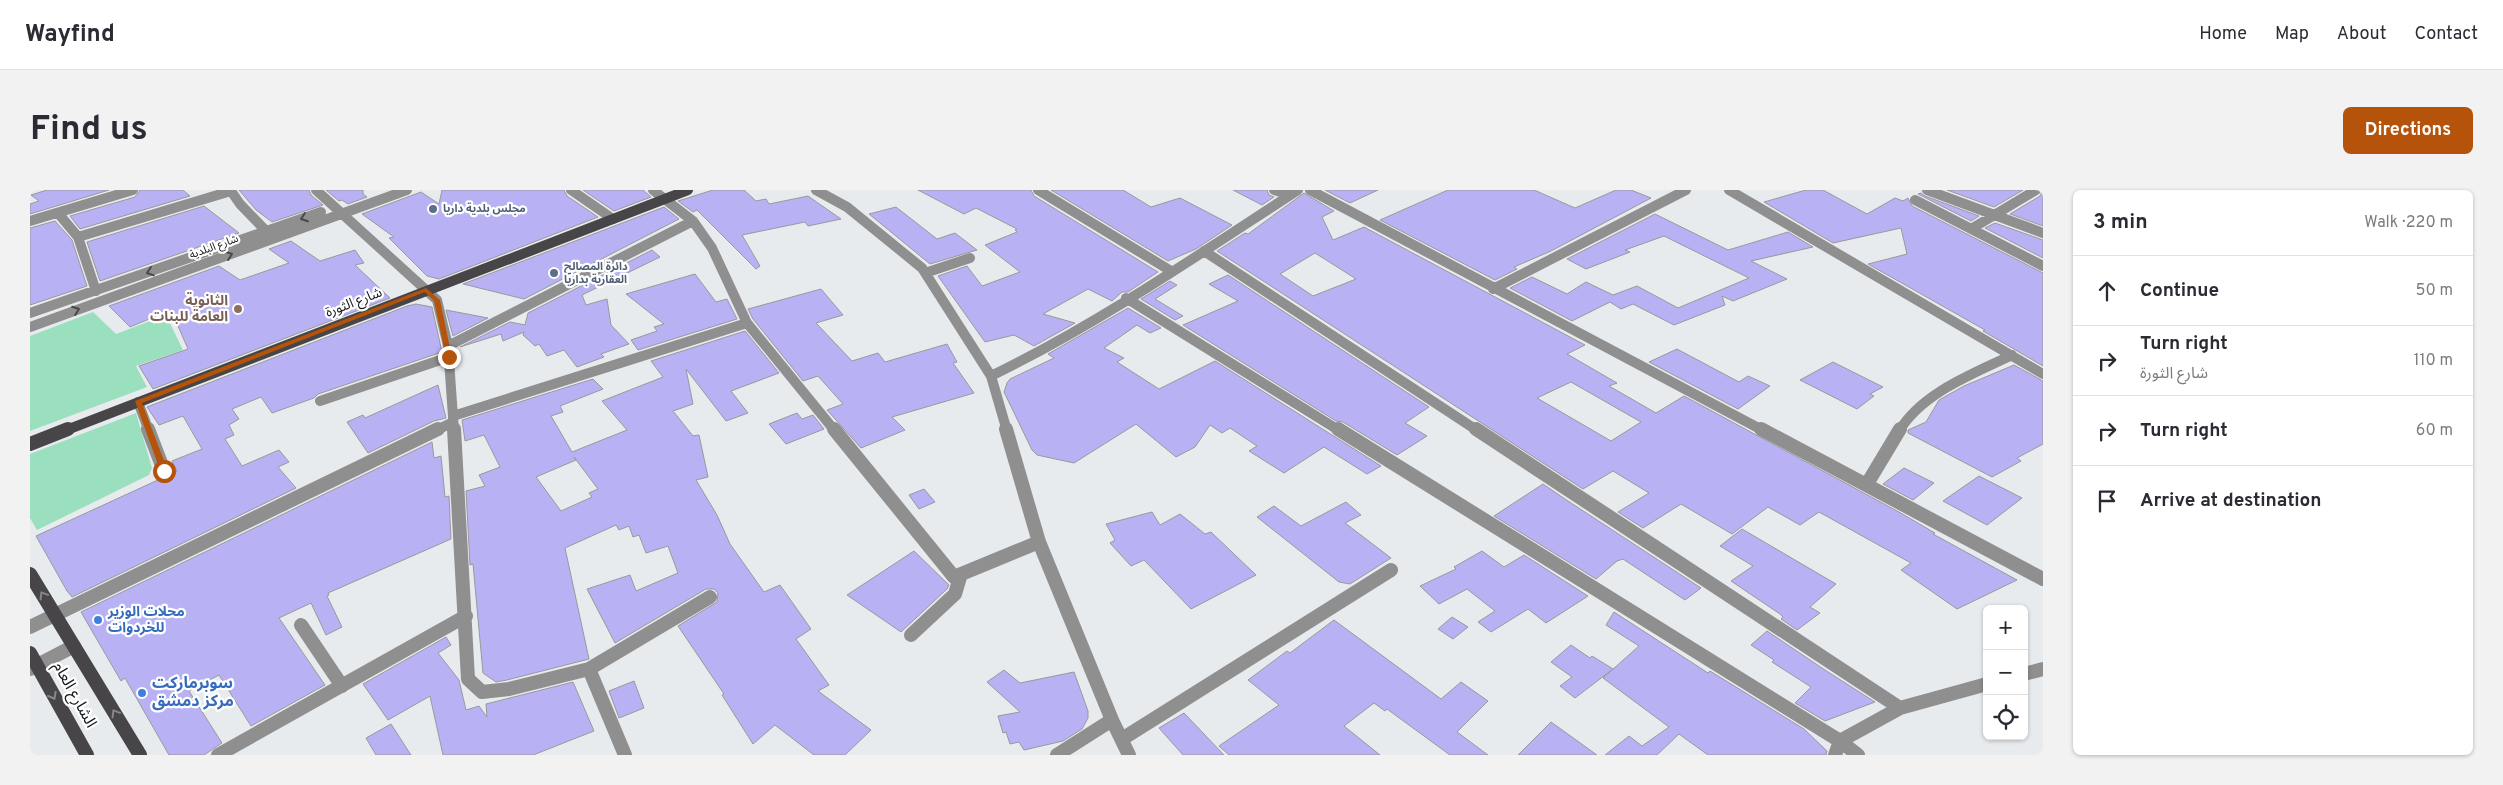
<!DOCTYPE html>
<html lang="en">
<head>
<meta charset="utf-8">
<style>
	:root { --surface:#fff; --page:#f2f2f3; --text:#2b2b33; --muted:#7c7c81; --line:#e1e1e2; --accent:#b45309 }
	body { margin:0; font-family:Overpass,"Noto Sans Arabic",sans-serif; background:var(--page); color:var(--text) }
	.controls { position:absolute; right:15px; bottom:15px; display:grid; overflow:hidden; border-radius:8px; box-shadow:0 1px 4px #0004 }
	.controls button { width:45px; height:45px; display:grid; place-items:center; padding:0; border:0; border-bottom:1px solid var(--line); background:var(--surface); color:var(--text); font:25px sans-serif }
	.stop { position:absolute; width:15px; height:15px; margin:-11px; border:4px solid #b45309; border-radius:50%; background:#fff }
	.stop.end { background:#b45309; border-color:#fff; box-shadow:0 1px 5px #0008 }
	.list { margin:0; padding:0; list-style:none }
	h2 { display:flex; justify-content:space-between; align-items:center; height:65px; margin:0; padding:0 20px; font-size:21px }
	h2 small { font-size:16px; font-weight:400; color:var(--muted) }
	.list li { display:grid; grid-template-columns:32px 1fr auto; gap:15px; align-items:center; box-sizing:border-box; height:70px; padding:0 20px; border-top:1px solid var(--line) }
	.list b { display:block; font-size:19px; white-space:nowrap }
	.list p { margin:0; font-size:16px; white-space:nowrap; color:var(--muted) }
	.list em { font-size:16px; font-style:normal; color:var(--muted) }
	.icon { flex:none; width:28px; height:28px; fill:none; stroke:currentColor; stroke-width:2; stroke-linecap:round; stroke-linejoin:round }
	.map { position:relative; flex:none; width:2013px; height:565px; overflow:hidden; border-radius:8px }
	header { display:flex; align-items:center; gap:30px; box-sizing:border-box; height:70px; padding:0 25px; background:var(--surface); border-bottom:1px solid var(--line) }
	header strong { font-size:24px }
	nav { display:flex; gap:28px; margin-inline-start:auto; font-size:18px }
	.intro { display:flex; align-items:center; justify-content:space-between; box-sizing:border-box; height:120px; padding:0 30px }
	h1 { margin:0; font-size:35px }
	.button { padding:12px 22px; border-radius:8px; background:var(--accent); color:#fff; font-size:18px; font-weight:700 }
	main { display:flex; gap:30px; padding:0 30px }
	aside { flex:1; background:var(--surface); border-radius:8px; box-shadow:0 1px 4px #0004 }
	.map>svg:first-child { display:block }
	.green { fill:#9ae0be }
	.building { fill:#b8b2f4; stroke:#99989c; fill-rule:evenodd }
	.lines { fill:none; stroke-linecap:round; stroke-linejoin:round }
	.minor-far1 { stroke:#908f90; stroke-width:10 }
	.minor { stroke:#908f90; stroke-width:14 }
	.major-far1 { stroke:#474548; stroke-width:10 }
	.major { stroke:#474548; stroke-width:14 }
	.oneway { stroke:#484849 }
	.oneway2 { stroke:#878688 }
	.route { fill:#b45309 }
	.service-dot { fill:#5c6f8a; stroke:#fff; stroke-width:2 }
	.education-dot { fill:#8d6e63; stroke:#fff; stroke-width:2 }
	.shop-dot { fill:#3f7fe0; stroke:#fff; stroke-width:2 }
	.labels { text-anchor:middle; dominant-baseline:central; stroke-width:4.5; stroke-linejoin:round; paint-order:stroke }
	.far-service-label { font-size:11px; font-weight:bold; fill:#4e5e75; stroke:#fff; text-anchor:start }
	.far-street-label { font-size:11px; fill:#18191a; stroke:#fff }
	.education-label { font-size:14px; font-weight:bold; fill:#785e54; stroke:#fff; text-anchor:end }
	.street-label { font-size:14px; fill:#18191a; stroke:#fff }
	.shop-label { font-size:14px; font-weight:bold; fill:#366cbe; stroke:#fff; text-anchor:start }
	.near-shop-label { font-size:16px; font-weight:bold; fill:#366cbe; stroke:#fff; text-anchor:start }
	.near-street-label { font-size:16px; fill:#18191a; stroke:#fff }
</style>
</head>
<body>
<header>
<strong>Wayfind</strong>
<nav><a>Home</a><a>Map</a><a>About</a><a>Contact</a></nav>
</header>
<div class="intro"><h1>Find us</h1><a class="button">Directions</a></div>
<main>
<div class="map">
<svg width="2013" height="565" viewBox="0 0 2013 565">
	<rect width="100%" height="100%" fill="#e8ebee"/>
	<path class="green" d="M63,122L86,144L136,125L153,160L106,176L117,197L0,241V146Z
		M106,223L122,278L119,285L7,340L0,328V264Z"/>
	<path class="building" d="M17,0H79L0,24V14L9,11L1,5Z
		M110,0H153L160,6L50,39L40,26L105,7Z
		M209,0H279L281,5L293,15L242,32L226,20Z
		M296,0H333V4L337,7L318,14L312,10L309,11Z
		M412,0H534L537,6L568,27L409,89L397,86L359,48L364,47L332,24L391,2L409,14Z
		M553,0H613L621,7L584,21Z
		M683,0H714L726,11L736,9L739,14L778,6L811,29L778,36L775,32L712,45L730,76L726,79L667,20L663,22L648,11Z
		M888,0H1001L1004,6L1128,82L1098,102H1092L1082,111L1058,99L1013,124L1045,133L1004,156L984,145L955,152L908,86L937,76L952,96L990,82L955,55L987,42L985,40L987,39L946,18L934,24Z
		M1021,0H1093L1121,17L1150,8L1202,35L1166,59L1138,71Z
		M1203,0H1237L1239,5L1244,7L1232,15Z
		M1295,0H1348L1320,13Z
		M1418,0H1504L1545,18L1586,0H1601L1621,8L1521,61L1484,77L1487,79L1465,90L1350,30Z
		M1776,0H1793L1837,24L1865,8L1873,11L1878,8L1882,16L2013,83V176L1953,141L1955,140L1838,74L1877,64L1871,38L1803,53L1734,12Z
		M1917,0H1993L1964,17Z
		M2013,0V36L1980,24L2010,6Z
		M1274,3L1304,21L1292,27L1303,50L1334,37L1555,155L1537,164L1587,193L1579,196L1626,223L1654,206L1869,322L1905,343L1903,344L1987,390L1927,419L1871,380L1881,373L1789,322L1770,335L1738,317L1702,344L1651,314L1613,338L1588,322L1619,303L1583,281L1553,299L1187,61L1215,43L1218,44ZM1285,63L1323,87L1326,89L1283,106L1250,84ZM1541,192L1611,232L1581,251L1507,208Z
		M1891,3L1895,6L1949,26L1941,31L1888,4Z
		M174,16L209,43L70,91L57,52Z
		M634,17L649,29L494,109L433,94Z
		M866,17L907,49L925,43L947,60L900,74L839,24Z
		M1625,24L1698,60L1758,42L1783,57L1721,71L1757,89L1703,111L1692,106L1695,115L1644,135L1603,114L1591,119L1580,112L1542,131L1480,98L1502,87L1537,104L1556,92L1583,105L1607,96L1648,118L1719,88L1634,46L1595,60L1600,62L1556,79L1537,69Z
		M25,31L42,50L57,96L0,115V38Z
		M1965,33L2013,50V68L1955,38Z
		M261,51L290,71L325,60L334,73L325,75L360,108L123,199L109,176L158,159L141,120L100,137L79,116L189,76L210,90L259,73L239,59Z
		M622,60L630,67L552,105L556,115L577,109L581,135L599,154L571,164L574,167L547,177L534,160L517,166L509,154L505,156L493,145L494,142L473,151L471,144L430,157L480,132L495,135L498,123Z
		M665,84L686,112L697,109L707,129L608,160L601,150L627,141L624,137L634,134L596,104Z
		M1198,85L1399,217L1375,233L1397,246L1367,265L1313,232L1306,231L1153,135L1208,111L1179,94Z
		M1140,91L1147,95L1125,109L1153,126L1145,130L1111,109Z
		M791,99L813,125L786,133L822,171L848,163L855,172L917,154L927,172L923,173L944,203L862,227L875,240L831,258L797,220L813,214L788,186L773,191L723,129L718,119Z
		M386,114L402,117L412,162L288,204L284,208L242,223L231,207L202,219L209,229L199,235L204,245L195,249L212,276L249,260L259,272L248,277L266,298L42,407L37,401L6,346L130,289H138L147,281L142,271L172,259L153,226L129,235L117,217L377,116Z
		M1098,118L1131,138L1120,143L1107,135L1074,158L1094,168L1087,172L1129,199L1185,171L1351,276L1337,284L1294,257L1254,283L1219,261L1227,256L1200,238L1192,243L1180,235L1165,257L1146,267L1106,234L1044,273L1007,265L1002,260L974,202L977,193L980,189L1024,168L1018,164Z
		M416,120L458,128L423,146Z
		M715,141L749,183L701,201L718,223L696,231L656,179L663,214L643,221L663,246L669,245L678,287L666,290L687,325L700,354L734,402L750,395L781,439L766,449L799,495L788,501L841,540L815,565H784L745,535L723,554L692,505L694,504L648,436L687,412L688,403L684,399H676L585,453L557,399L600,385L606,401L648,383L638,356L616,363L609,345L603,347L599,336L589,340L586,335L535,358L559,469L477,490L466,492L453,483L443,374L440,375L436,301L455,296L449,285L470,277L454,245L435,251L432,230L563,189L573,199L530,216L533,222L521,226L542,262L597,240L572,211L633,187L621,171ZM544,267L568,299L559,303L562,307L531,321L506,287L546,270Z
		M1647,159L1709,192L1718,186L1740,196L1708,219L1619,172Z
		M1803,172L1853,197L1840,204L1844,206L1827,219L1770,190Z
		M1984,175L2013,191V254L1987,268L1991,271L1962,287L1878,243V240L1896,232L1909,210L1934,196Z
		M408,195L416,228L404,231L338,263L317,232L333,225L335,228Z
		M767,223L772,229L783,225L794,239L756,254L739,234Z
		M402,252L404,268L411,266L415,307L419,306L421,349L298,403L299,405L297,406L312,437L296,445L281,413L249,428L295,495L221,536L189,485L159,501L192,553L174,565H139L95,488L91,491L51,422Z
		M1874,278L1904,293L1883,310L1853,294Z
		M1949,286L1992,308L1957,335L1913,311Z
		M1513,294L1535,309L1671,398L1655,410L1593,369L1587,371L1566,389L1464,326Z
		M894,299L905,312L889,319L879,305Z
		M1316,312L1331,325L1315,333L1361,368L1320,394L1309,392L1227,327L1244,316L1271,336Z
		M1122,322L1130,335L1150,324L1175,344L1181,342L1226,385L1161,419L1114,370L1101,376L1080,353L1085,350L1076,334Z
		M1712,339L1806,394L1780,417L1790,423L1767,440L1751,429L1753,427L1750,424L1701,391L1723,376L1690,356Z
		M884,361L919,395L917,399L871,442L817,405Z
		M1452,361L1474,377L1494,365L1558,406L1516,433L1498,419L1461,442L1448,432L1465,421L1437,399L1409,414L1390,396L1426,379L1424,377Z
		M1584,422L1678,483L1680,481L1774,539L1797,561L1796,565H1678L1649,544L1627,565H1575L1599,546L1612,556L1639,537L1573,488L1609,456L1576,435Z
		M1422,427L1438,437L1423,449L1408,439Z
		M1304,430L1411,509L1431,492L1458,511L1427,542L1458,565H1420L1357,519L1355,521L1344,513L1314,536L1350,565H1199L1189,556L1249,515L1218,490L1257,461L1260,463Z
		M1737,441L1795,480L1845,512L1795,531L1765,513L1781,497L1742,472L1744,470L1721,455Z
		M416,447L421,455L408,463L429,490L436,520L449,516L457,527L456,514L543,492L564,541L503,565H413L400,506L358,530L333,494Z
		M1541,455L1560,468L1562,466L1583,479L1545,508L1530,496L1542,487L1521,472Z
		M974,480L990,493L1044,482L1058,521V528L1052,539L1033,551L994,560L989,552L980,554L976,542L973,543L968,526L990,522L957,492Z
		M604,491L614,518L589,528L579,501Z
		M1154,523L1194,565H1153L1129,538Z
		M1521,532L1567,565H1488Z
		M361,534L381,565H346L336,548Z"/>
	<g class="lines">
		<path class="minor-far1" d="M286,0L407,110L418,156L424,241
			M541,0L583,29
			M623,0L663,31L682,58L717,133L805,241
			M786,0L817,17L892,78L961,186L977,241
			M1008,0L1141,81
			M1244,0L1260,5
			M1280,0L1734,241
			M1699,0L2013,184
			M1897,0L2013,43
			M1885,10L2013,76
			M28,23L48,47L66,101
			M0,31L103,0
			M1941,39L2006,0
			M48,47L201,1L210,14L237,42
			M1174,61L1448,241
			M895,83L940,68
			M1463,99L1656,0
			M1096,108L1310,241
			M0,123L291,22
			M0,137L377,0
			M418,156L663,31
			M961,186C1068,134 1168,65 1268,0
			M290,211L419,167
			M108,212L119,241
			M423,226L717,133
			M405,241L423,232
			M1869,241C1893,202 1943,184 1982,165"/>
		<path class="minor" d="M118,239L134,281
			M424,239L438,489L452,502L479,499L559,479L595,565
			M804,239L924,387L1009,352
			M976,239L1009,352L1082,530L1099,565
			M1308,239L1810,551L1828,565
			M1446,239L1870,518
			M1731,239L2013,389
			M1837,294L1870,239
			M271,435L312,496
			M0,437L408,239
			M881,445L925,404L931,384
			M0,479L44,456
			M559,479L680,407
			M1994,484L2013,479
			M1092,549L1361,380
			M188,565L436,426
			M1027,565L1082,530
			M1805,565L1810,551L1870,518L1957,494"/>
		<path class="major-far1" d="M34,241L658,0"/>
		<path class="major" d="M0,254L38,239
			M0,384L110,565
			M0,463L57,565"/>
	</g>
	<defs><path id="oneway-chevron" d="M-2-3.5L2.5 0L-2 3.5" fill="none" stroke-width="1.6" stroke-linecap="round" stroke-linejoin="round" transform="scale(1.25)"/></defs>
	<g class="oneway">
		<use href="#oneway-chevron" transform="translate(274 28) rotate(160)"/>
		<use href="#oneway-chevron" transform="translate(199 65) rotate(-20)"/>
		<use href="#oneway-chevron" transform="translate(120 82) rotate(161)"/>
		<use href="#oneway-chevron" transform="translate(46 120) rotate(-20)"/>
	</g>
	<g class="oneway2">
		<use href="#oneway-chevron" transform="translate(13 405) rotate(-121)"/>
		<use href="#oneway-chevron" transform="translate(23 506) rotate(61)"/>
		<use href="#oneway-chevron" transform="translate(85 523) rotate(-121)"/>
	</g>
	<path class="route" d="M396,98L410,110L422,168L416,167L404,111L395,102L112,213L138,281L131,283L105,211Z"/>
	<g class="service-dot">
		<circle cx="403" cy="19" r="5"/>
		<circle cx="524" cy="83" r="5"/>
	</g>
	<circle class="education-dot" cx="208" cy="119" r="5"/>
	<g class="shop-dot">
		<circle cx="68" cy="430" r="5"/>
		<circle cx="112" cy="503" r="5"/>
	</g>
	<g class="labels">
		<g class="far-service-label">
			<text x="413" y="19">مجلس بلدية داريا</text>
			<text x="534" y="77">دائرة المصالح<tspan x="534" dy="13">العقارية بداريا</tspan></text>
		</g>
		<g class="far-street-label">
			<text transform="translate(184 57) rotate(-20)">شارع البلدية</text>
		</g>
		<g class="education-label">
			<text x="198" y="111">الثانوية<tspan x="198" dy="16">العامة للبنات</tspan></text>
		</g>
		<g class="street-label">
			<text transform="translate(324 113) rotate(-21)">شارع الثورة</text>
		</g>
		<g class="shop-label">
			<text x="78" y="422">محلات الوزير<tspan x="78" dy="16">للخردوات</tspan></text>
		</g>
		<g class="near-shop-label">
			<text x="122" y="494">سوبرماركت<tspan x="122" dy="18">مركز دمشق</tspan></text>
		</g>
		<g class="near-street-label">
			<text transform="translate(44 505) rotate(61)">الشارع العام</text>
		</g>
	</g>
</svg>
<div class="controls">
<button>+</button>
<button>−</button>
<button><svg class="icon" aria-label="locate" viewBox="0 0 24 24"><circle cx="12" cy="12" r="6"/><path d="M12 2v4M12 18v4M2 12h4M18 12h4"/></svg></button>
</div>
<div class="stop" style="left:134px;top:281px"></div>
<div class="stop end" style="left:419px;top:167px"></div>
</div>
<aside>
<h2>3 min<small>Walk · 220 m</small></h2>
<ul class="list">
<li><svg class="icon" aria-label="ahead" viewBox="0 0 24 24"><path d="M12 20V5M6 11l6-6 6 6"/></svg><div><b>Continue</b></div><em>50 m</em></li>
<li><svg class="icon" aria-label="right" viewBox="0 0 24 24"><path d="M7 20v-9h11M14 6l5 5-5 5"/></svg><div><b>Turn right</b><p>شارع الثورة</p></div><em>110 m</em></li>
<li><svg class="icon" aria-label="right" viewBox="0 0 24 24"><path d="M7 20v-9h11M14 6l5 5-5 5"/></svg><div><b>Turn right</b></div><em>60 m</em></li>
<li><svg class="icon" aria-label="arrive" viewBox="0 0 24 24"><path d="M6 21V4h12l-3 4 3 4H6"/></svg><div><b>Arrive at destination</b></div></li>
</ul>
</aside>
</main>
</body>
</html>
